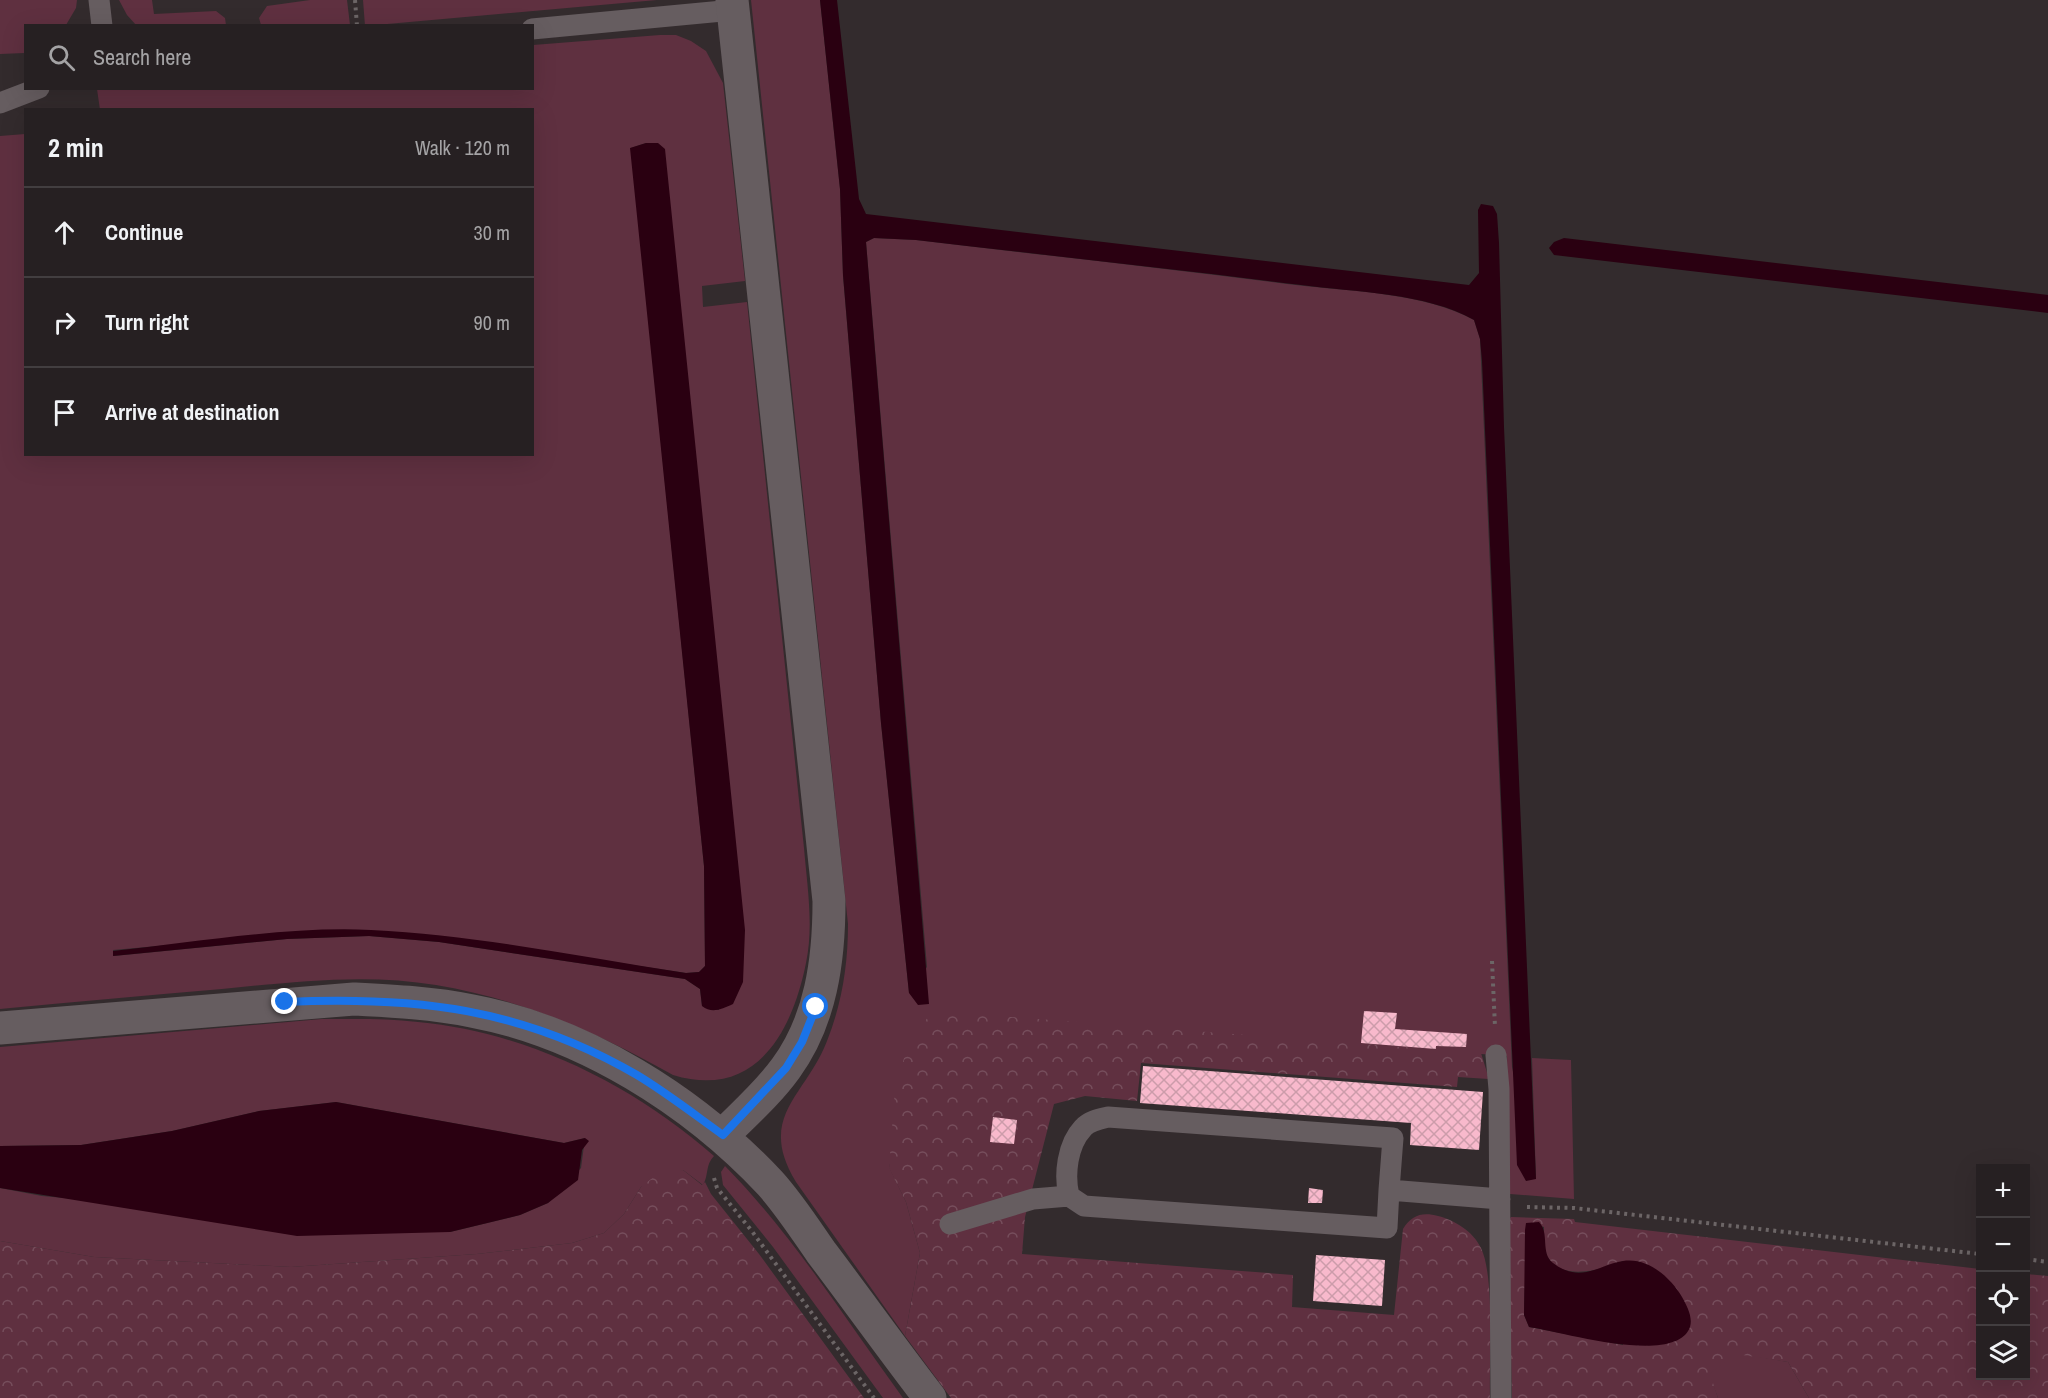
<!DOCTYPE html>
<html lang="en">
<head>
<meta charset="utf-8">
<style>
	:root { --surface:#262022; --page:#322d2f; --text:#f1f3f6; --muted:#a4a3a5; --line:#423e40 }
	body { margin:0; font-family:"Archivo Narrow",sans-serif; background:var(--page); color:var(--text) }
	.controls { position:absolute; right:18px; bottom:18px; display:grid; overflow:hidden; border-radius:0px; box-shadow:0 6px 24px #0002 }
	.controls button { width:54px; height:54px; display:grid; place-items:center; padding:0; border:0; border-bottom:2px solid var(--line); background:var(--surface); color:var(--text); font:30px sans-serif }
	.stop { position:absolute; width:18px; height:18px; margin:-14px; border:4px solid #1a73e8; border-radius:50%; background:#fff }
	.stop.end { background:#1a73e8; border-color:#fff; box-shadow:0 2px 6px #0008 }
	.list { margin:0; padding:0; list-style:none }
	h2 { display:flex; justify-content:space-between; align-items:center; height:78px; margin:0; padding:0 24px; font-size:26px }
	h2 small { font-size:20px; font-weight:400; color:var(--muted) }
	.list li { display:grid; grid-template-columns:39px 1fr auto; gap:18px; align-items:center; box-sizing:border-box; height:90px; padding:0 24px; border-top:2px solid var(--line) }
	.list b { display:block; font-size:22px; white-space:nowrap }
	.list em { font-size:20px; font-style:normal; color:var(--muted) }
	.icon { flex:none; width:33px; height:33px; fill:none; stroke:currentColor; stroke-width:2; stroke-linecap:round; stroke-linejoin:round }
	.map { position:relative; flex:none; width:2048px; height:1398px; overflow:hidden }
	.search { position:absolute; background:var(--surface); box-shadow:0 6px 24px #0002; left:24px; top:24px; width:510px; height:66px; display:flex; align-items:center; gap:15px; box-sizing:border-box; padding:0 21px; border-radius:0px; color:var(--muted); font-size:22px }
	.panel { position:absolute; background:var(--surface); box-shadow:0 6px 24px #0002; left:24px; top:108px; width:510px; height:348px; border-radius:0px }
	.map>svg:first-child { display:block }
	.green { fill:#5f3040; fill-rule:evenodd }
	.forest { fill:url(#forest-crowns); fill-rule:evenodd }
	.water { fill:#2a0011 }
	.building { fill:url(#building-cross-hatch) }
	.lines { fill:none; stroke-linecap:round; stroke-linejoin:round }
	.path { stroke:#6c6566; stroke-width:4; stroke-dasharray:3 4.5; stroke-linecap:butt }
	.lane { stroke:#665d60; stroke-width:21 }
	.street { stroke:#665d60; stroke-width:33 }
	.route { stroke:#1a73e8; stroke-width:8 }
</style>
</head>
<body>
<div class="map">
<svg width="2048" height="1398" viewBox="0 0 2048 1398">
	<defs>
		<pattern id="forest-crowns" width="20" height="18" patternUnits="userSpaceOnUse" patternTransform="scale(1.5)"><rect width="20" height="18" fill="#5f3040"/><path d="M2 6a3 3 0 1 1 6 0M12 15a3 3 0 1 1 6 0" fill="none" stroke="#764e5c"/></pattern>
		<pattern id="building-cross-hatch" width="8" height="8" patternUnits="userSpaceOnUse" patternTransform="scale(1.5)"><rect width="8" height="8" fill="#f8b9cc"/><path d="M0 0l8 8M0 8l8-8" fill="none" stroke="#cc9caa"/></pattern>
	</defs>
	<rect width="100%" height="100%" fill="#332b2d"/>
	<path class="green" d="M0,0H77L76,8L66,25L26,26L25,53L0,54Z
		M119,0H152L154,14L216,11L225,18L226,25H136L127,15Z
		M310,0H347L350,25H261L259,18L267,6Z
		M363,0H657L365,26Z
		M751,0H820L840,189L843,276L881,723L909,993L927,967L866,242L874,238L916,240C1043,255 1170,269 1296,285C1353,292 1422,292 1474,320L1480,339L1512,1067L1536,1179L1532,1058L1571,1060L1574,1199L1510,1194L1508,1190L1507,1056L933,1012L889,1167L906,1202L920,1253L905,1336L796,1182C756,1116 806,1096 827,1041C842,1003 848,965 848,924Z
		M660,35H676L691,41L706,51L723,83L745,281L702,286L703,307L747,302L804,848C807,885 814,925 806,963C792,1033 755,1100 673,1075C596,1032 524,1000 436,985C365,973 293,982 222,989C148,995 74,1002 0,1009V136L25,134L26,454H532V110H100L97,89L532,88L533,45ZM646,143L719,1010L702,1006L700,989L685,979L439,942L369,936L287,939L114,956L113,950L328,931L440,936L686,973L699,972L705,966L704,866L631,148Z
		M322,1019C354,1019 386,1018 418,1022C527,1032 633,1085 714,1156C705,1165 709,1175 703,1185L683,1170L641,1187L624,1214L604,1233L572,1243L477,1254L291,1267L94,1257L0,1241V1188L42,1196L450,1232L520,1215L548,1203L581,1168L585,1138L564,1143L336,1102L259,1111L172,1131L81,1145L0,1146V1047Z
		M725,1166C793,1235 846,1320 903,1398H883L773,1247L723,1185L721,1172Z
		M1736,1353L1788,1362L1809,1398H1718L1709,1374Z"/>
	<path class="forest" d="M933,1011L1481,1053L1489,1079L1458,1077L1457,1087L1141,1063L1137,1101L1085,1096L1054,1104L1025,1217L1022,1254L1293,1275L1292,1307L1394,1315L1403,1229C1412,1215 1422,1212 1438,1216C1454,1220 1473,1231 1481,1248C1495,1277 1489,1362 1490,1398H951L905,1336L920,1253L906,1202L889,1168L895,1089L909,1041Z
		M683,1170L702,1185L705,1182L711,1194L759,1254L864,1398H0V1241L94,1257L291,1267L477,1254L572,1243L604,1233L624,1214L641,1187L660,1172Z
		M1511,1217L1574,1219L1575,1222L1980,1269V1376H2026V1274L2048,1276V1398H1809L1788,1362L1736,1354L1710,1374L1718,1398H1512L1508,1221ZM1527,1223L1544,1227C1544,1234 1543,1243 1545,1250C1554,1284 1602,1270 1623,1261V1345L1529,1327L1524,1315Z"/>
	<path class="water" d="M820,0H837L859,199L866,214L1469,285L1479,273L1478,210L1481,204L1493,206L1497,214L1499,243L1504,427L1536,1179L1526,1181L1517,1165L1482,361L1480,339L1474,320C1427,293 1354,292 1301,285C1173,269 1044,255 916,240L874,238L866,242L929,1004L918,1005L909,993L881,723L843,275L840,189Z
		M646,143H658L665,149L745,930L743,982L733,1004C722,1009 712,1014 702,1006L700,989L685,979L439,942L369,936L287,939L113,956V951C195,942 289,926 371,930C476,935 582,957 686,973L699,972L705,966L704,866L630,148Z
		M1564,238L2048,295V313L1554,255L1549,248L1554,242Z
		M336,1102L564,1143L585,1138L589,1141L582,1150L578,1180L548,1203L520,1215L450,1232L297,1236L0,1188V1146L81,1145L172,1131L259,1111Z
		M1539,1222C1550,1233 1540,1253 1553,1263C1581,1284 1598,1265 1623,1261C1648,1257 1671,1278 1682,1297C1687,1306 1693,1317 1690,1327C1676,1367 1559,1331 1529,1327L1524,1315L1525,1230L1526,1223Z"/>
	<path class="building" d="M1364,1011L1397,1013L1395,1029L1467,1034L1466,1047L1436,1046V1049L1361,1043Z
		M1143,1066L1483,1092L1479,1150L1410,1145L1411,1123L1140,1103Z
		M993,1117L1017,1120L1014,1144L990,1142Z
		M1309,1188L1323,1190L1322,1203H1308Z
		M1316,1255L1385,1260L1382,1306L1313,1301Z"/>
	<g class="lines">
		<path class="path" d="M355,0L357,26
			M1492,961L1495,1027
			M714,1178L717,1188L751,1230L874,1398
			M1527,1207L1574,1208L1980,1254
			M2026,1259L2048,1262"/>
		<path class="lane" d="M99,0L102,26
			M532,29L733,10
			M0,103L39,88
			M1496,1055L1499,1089L1501,1398
			M1389,1190L1387,1228L1084,1206L1069,1196C1064,1175 1067,1145 1083,1128C1089,1121 1099,1119 1108,1117L1393,1138L1389,1190L1500,1199
			M950,1224L1033,1199L1069,1196"/>
		<path class="street" d="M0,1028L354,999C393,1001 433,1003 472,1011C584,1032 693,1101 770,1183C789,1204 805,1229 821,1252C858,1301 893,1350 930,1398
			M723,1135C744,1114 768,1093 786,1068C821,1020 829,960 829,901L732,0"/>
	</g>
	<g class="lines">
		<path class="route" d="M285,1002C415,996 522,1008 637,1075C667,1093 695,1115 723,1135L786,1068L802,1042L816,1007"/>
	</g>
</svg>
<div class="controls">
<button>+</button>
<button>−</button>
<button><svg class="icon" aria-label="locate" viewBox="0 0 24 24"><circle cx="12" cy="12" r="6"/><path d="M12 2v4M12 18v4M2 12h4M18 12h4"/></svg></button>
<button><svg class="icon" aria-label="layers" viewBox="0 0 24 24"><path d="M12 4l9 5-9 5-9-5zM3 14l9 5 9-5"/></svg></button>
</div>
<div class="stop" style="left:816px;top:1007px"></div>
<div class="stop end" style="left:285px;top:1002px"></div>
<div class="search"><svg class="icon" aria-label="search" viewBox="0 0 24 24"><circle cx="10" cy="10" r="6"/><path d="M15 15l6 6"/></svg>Search here</div>
<section class="panel">
<h2>2 min<small>Walk · 120 m</small></h2>
<ul class="list">
<li><svg class="icon" aria-label="ahead" viewBox="0 0 24 24"><path d="M12 20V5M6 11l6-6 6 6"/></svg><div><b>Continue</b></div><em>30 m</em></li>
<li><svg class="icon" aria-label="right" viewBox="0 0 24 24"><path d="M7 20v-9h11M14 6l5 5-5 5"/></svg><div><b>Turn right</b></div><em>90 m</em></li>
<li><svg class="icon" aria-label="arrive" viewBox="0 0 24 24"><path d="M6 21V4h12l-3 4 3 4H6"/></svg><div><b>Arrive at destination</b></div></li>
</ul>
</section>
</div>
</body>
</html>
